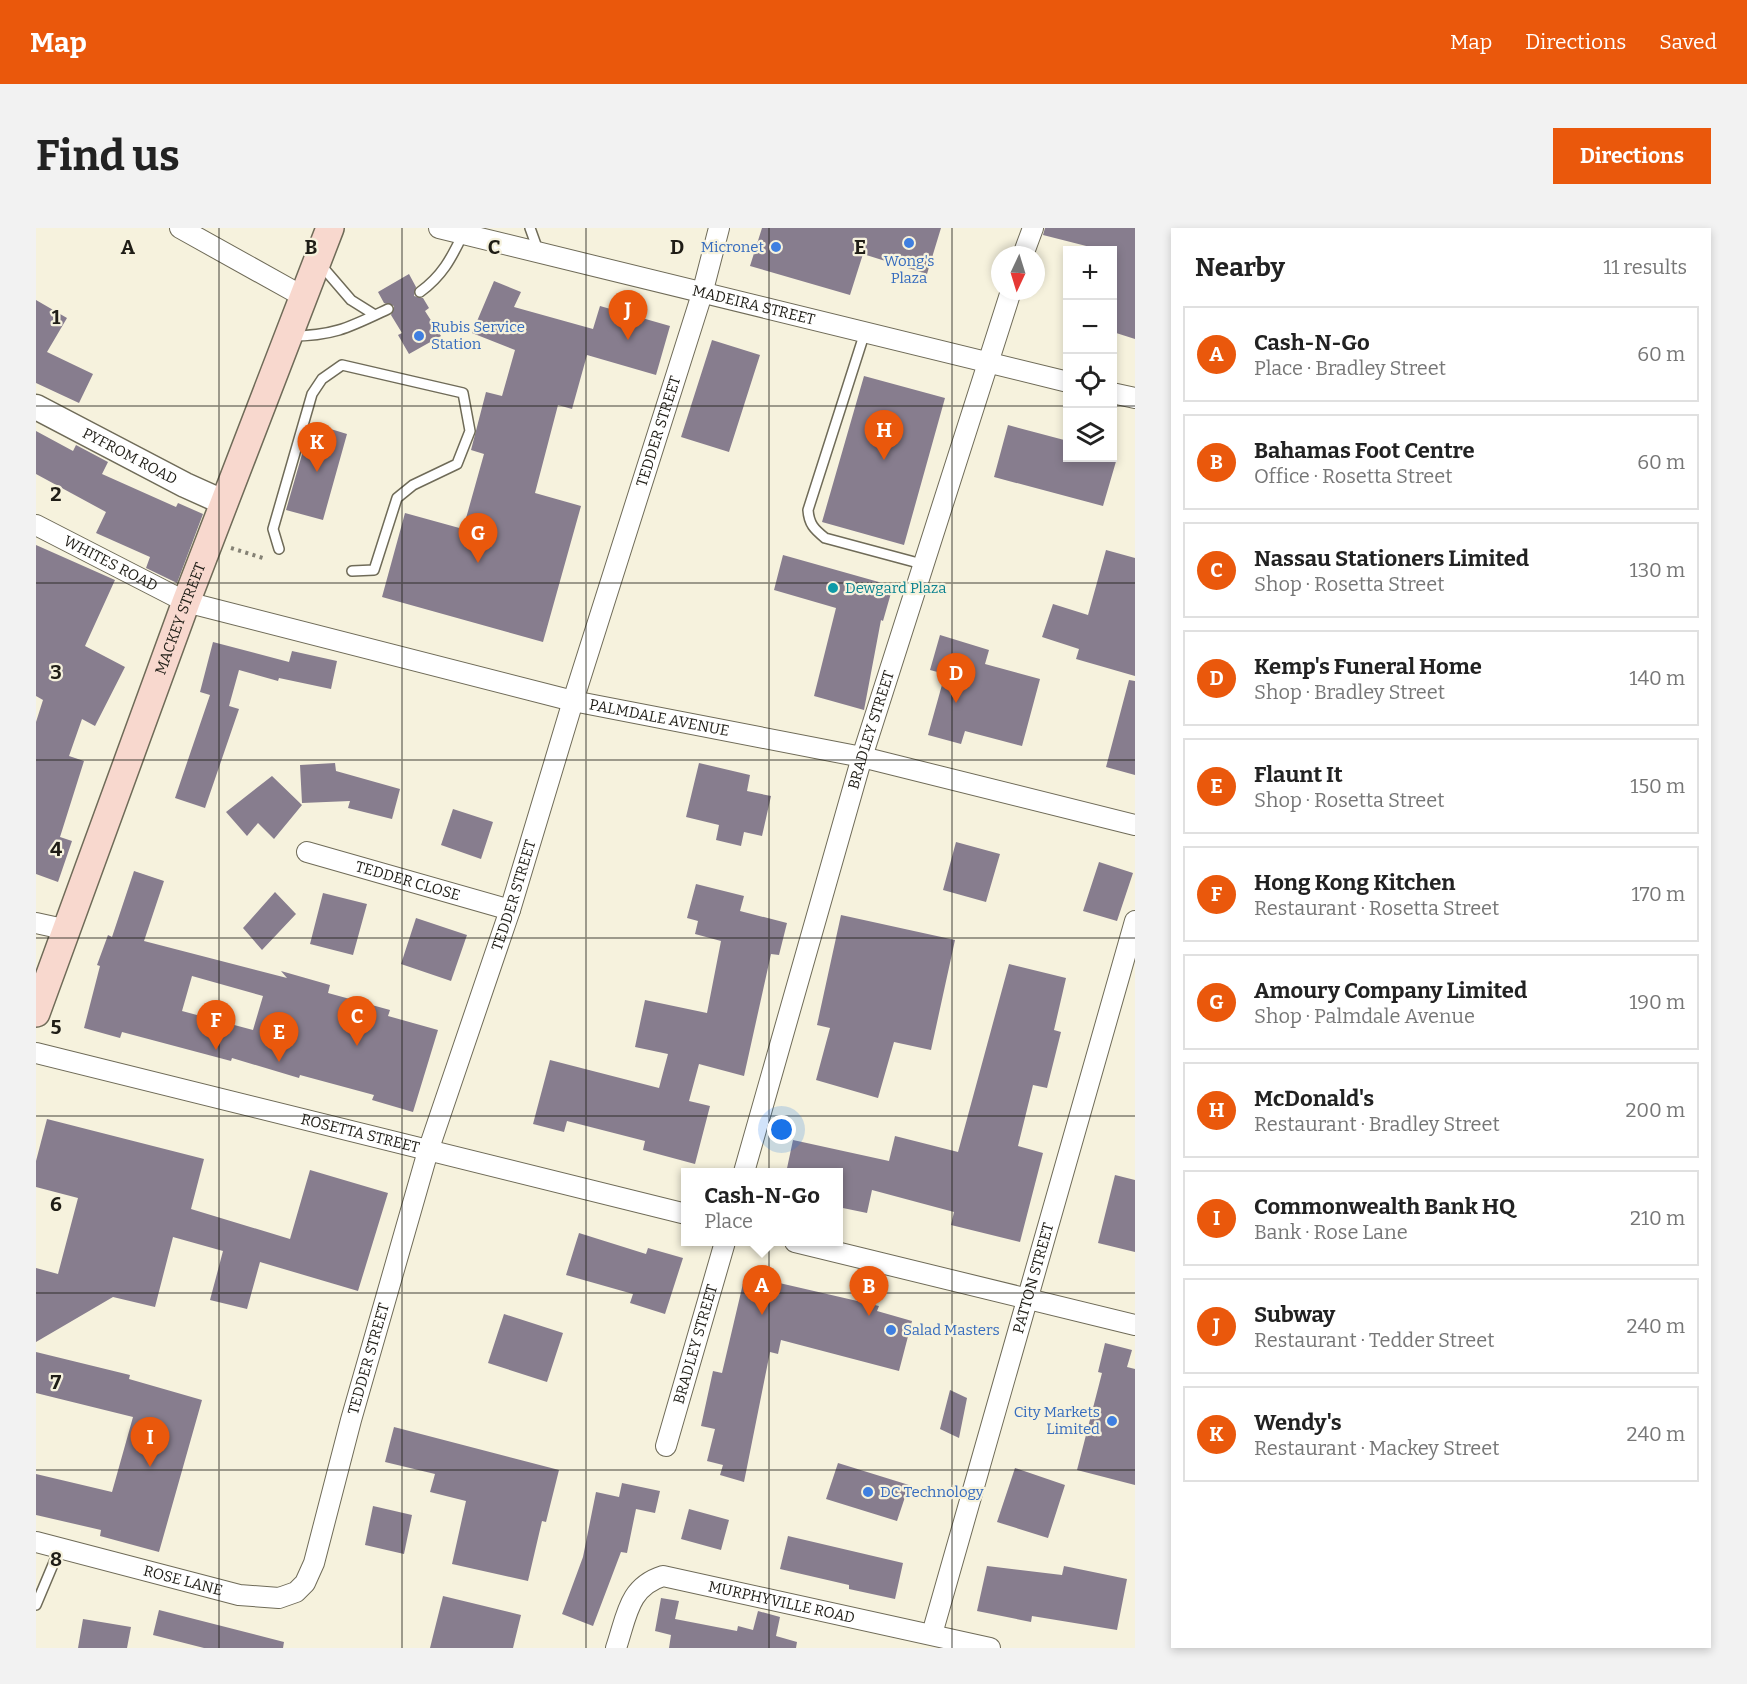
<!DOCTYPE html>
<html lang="en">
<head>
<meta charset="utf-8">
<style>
	:root { --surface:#fff; --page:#f2f2f2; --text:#222; --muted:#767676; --line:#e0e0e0; --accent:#ea580c }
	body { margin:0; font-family:Bitter,serif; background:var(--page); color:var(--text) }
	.controls { position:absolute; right:18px; top:18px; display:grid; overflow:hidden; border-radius:0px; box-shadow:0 3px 9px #0003 }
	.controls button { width:54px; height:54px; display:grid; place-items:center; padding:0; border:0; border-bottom:2px solid var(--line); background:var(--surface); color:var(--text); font:30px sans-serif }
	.compass { position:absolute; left:955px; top:18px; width:54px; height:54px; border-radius:50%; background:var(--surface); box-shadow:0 3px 9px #0003; rotate:184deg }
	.you { position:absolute; left:746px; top:902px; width:21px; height:21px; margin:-15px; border:4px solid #fff; border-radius:50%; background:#1a73e8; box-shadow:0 0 0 9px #1a73e833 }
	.badge { display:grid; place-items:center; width:39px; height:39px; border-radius:50%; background:var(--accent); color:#fff; font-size:20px; font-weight:700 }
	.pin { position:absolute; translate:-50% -50px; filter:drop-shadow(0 2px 3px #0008) }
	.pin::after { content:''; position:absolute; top:32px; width:21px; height:18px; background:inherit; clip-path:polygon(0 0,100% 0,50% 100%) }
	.popup { position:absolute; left:645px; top:940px; width:162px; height:78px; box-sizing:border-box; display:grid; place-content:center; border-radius:0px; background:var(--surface); filter:drop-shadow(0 2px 4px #0005); font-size:20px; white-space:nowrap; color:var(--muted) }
	.popup b { font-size:22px; color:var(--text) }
	.popup::after { content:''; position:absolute; left:50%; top:100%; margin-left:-12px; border:12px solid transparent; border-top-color:var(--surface) }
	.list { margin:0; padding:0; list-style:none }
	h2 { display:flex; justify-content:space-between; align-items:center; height:78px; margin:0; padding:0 24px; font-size:26px }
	h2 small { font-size:20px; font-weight:400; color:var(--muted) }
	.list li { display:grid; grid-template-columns:39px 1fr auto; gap:18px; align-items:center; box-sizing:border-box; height:96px; margin:0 12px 12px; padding:0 12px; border:2px solid var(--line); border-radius:0px }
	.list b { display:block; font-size:22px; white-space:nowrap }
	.list p { margin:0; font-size:20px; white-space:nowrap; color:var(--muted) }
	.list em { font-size:20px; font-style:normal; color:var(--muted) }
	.icon { flex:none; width:33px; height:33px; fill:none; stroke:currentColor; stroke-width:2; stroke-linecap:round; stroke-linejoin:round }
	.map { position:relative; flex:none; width:1099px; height:1420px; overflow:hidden; border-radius:0px }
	header { display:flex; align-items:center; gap:36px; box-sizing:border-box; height:84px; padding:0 30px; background:var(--accent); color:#fff }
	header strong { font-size:28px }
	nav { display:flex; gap:33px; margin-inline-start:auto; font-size:21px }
	.intro { display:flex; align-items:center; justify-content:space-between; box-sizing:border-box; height:144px; padding:0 36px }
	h1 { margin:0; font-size:42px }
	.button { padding:15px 27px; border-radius:0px; background:var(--accent); color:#fff; font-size:21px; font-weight:700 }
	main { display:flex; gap:36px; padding:0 36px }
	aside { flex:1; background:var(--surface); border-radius:0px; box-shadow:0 3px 9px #0003 }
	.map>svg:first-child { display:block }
	.building { fill:#877d8e; fill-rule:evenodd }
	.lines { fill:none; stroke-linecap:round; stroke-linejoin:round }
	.service-casing { stroke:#6f6b58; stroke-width:12 }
	.minor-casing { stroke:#6f6b58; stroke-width:22 }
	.tertiary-casing { stroke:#6f6b58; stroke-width:27 }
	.secondary-casing { stroke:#6f6b58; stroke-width:30 }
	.path { stroke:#858275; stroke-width:4; stroke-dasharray:3 4.5; stroke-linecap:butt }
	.service { stroke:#fff; stroke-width:9 }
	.minor { stroke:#fff; stroke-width:20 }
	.tertiary { stroke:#fff; stroke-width:24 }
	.secondary { stroke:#f8d8ce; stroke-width:27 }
	.grid { fill:none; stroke:#1f1d16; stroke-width:1.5; stroke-opacity:0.55 }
	.shop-dot { fill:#3f7fe0; stroke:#f6f2dd; stroke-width:2 }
	.culture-dot { fill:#0f9aa8; stroke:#f6f2dd; stroke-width:2 }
	.labels { text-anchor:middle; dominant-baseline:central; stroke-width:4.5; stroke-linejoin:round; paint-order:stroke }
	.shop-label { font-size:15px; fill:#366cbe; stroke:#f6f2dd; text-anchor:start }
	.street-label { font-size:15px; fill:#1f1d16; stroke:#f6f2dd }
	.culture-label { font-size:15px; fill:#0d838f; stroke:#f6f2dd; text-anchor:start }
	.grid-label { font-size:20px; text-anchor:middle; font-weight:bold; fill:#1f1d16; stroke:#f6f2dd; stroke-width:4.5; stroke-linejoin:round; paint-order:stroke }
</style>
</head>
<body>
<header>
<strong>Map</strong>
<nav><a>Map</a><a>Directions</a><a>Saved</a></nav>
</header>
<div class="intro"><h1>Find us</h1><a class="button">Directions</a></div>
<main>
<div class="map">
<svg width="1099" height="1420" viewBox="0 0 1099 1420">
	<rect width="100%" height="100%" fill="#f6f2dd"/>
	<path class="building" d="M726,0H905L891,46L827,26L814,67L714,38Z
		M1009,0H1099V111L1077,104V22H1066L1007,7Z
		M373,46L380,59L378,68L387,70L393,80L389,83L405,108L373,126L362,107L366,105L355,87L358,78L348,75L342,64Z
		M458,53L485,64L478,79L557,101L564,78L634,98L620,147L551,127L536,181L522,177L499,265L545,278L507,414L346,369L369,285L427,301L448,226L435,222L450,164L466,168L479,122L436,105Z
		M0,72L31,90L11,124L57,146L43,175L0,155Z
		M676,112L724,127L693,224L645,209Z
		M828,148L909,170L868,317L786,294Z
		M275,195L311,206L287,292L250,282Z
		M972,197L1032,213V230H1081L1067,278L958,249Z
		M0,203L37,223L40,217L72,234L66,246L140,279L142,275L167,286L141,355L110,340L114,329L60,305L70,284L0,246Z
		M0,317L79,352L49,418L89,439L59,498L46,491L33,528L48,533L24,609L36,613L22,654L0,646V494L7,472L0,468Z
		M1070,322L1099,330V448L1040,431L1043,421L1006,409L1017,376L1052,387Z
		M747,327L857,358L847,393L845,392L828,482L778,468L800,380L738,362Z
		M904,407L953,422L949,436L1004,451L986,518L929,503L925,516L892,507L909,446L894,442Z
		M177,414L253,434L256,423L301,433L295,461L243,450L242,453L203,442L193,478L203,481L169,580L139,570L174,467L164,464Z
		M1093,452L1099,453V547L1070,539Z
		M299,535L300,543L364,561L356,591L312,580L314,573L266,575L264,537Z
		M663,535L714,547L711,563L735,568L726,608L708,604L705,618L680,612L683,597L650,589Z
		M236,548L266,577L238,611L222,595L211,608L190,584Z
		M417,581L457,594L445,631L405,617Z
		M920,614L964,626L950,674L907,662Z
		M1063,634L1097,645L1081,693L1047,683Z
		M98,643L128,653L108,713L251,750L245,743L294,757L292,765L354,782L352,788L402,802L377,884L336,872L338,867L264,847L263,850L196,830L195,833L86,804L84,810L48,800L64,738L61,737L72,707L76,709ZM156,748L227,768L217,802L146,783Z
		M660,656L708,668L704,683L751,695L743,727L735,726L708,848L663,836L653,873L674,878L659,936L607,922L609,913L531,893L528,904L497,896L514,832L623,860L632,826L599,819L609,772L671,785L685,713L659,706L662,693L651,690Z
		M239,664L260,686L226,722L207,700Z
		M287,665L331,676L317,727L274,716Z
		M805,687L919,712L895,822L858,814L842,870L780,852L794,800L781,797Z
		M380,690L431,707L415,753L365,736Z
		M973,736L1030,750L1018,802L1025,804L1011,860L997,857L982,918L1007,925L984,1014L915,997L918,984L836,962L831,985L802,979V945H750L757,912L853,933L859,908L922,924Z
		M11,891L168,931L155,981L254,1011L274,942L352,965L322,1063L224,1034L211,1081L174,1072L187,1023L137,1009L119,1079L77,1069L0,1114V1040L22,1046L42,970L0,959V933Z
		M1079,947L1099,952V1024L1062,1015Z
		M543,1005L610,1026L612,1020L647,1030L629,1086L594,1075L597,1066L530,1047Z
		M709,1047L843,1078L841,1083L876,1093L863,1143L745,1112L742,1126L734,1124L708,1254L684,1247L687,1237L671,1233L679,1201L665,1198L677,1143L686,1145Z
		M468,1086L527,1105L511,1154L452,1135Z
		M1069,1115L1096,1122L1091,1139L1099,1141V1257L1041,1242L1066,1145L1062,1144Z
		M0,1124L94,1147L93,1151L166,1172L123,1324L64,1308L65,1302L0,1287V1246L76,1264L97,1189L0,1165Z
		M914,1162L931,1170L923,1210L904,1201Z
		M358,1199L523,1242L510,1294L506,1293L492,1353L416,1336L430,1273L394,1264L399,1246L349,1234Z
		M802,1235L873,1257L861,1293L790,1271Z
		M979,1240L1029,1257L1012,1310L961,1294Z
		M586,1255L624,1263L619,1285L600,1281L591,1325L585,1324L557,1398L526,1386L547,1329L560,1264L583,1269Z
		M337,1278L376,1287L368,1326L329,1317Z
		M653,1281L693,1292L685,1322L645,1311Z
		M752,1308L867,1335L859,1371L813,1361V1357L744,1341Z
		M951,1338L1026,1347L1028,1338L1091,1351L1081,1402L996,1388L995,1394L941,1383Z
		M407,1368L485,1387L477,1420H394Z
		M625,1370L643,1373L639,1391L701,1403L702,1398L717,1402L722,1383L744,1389L740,1408L761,1414L760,1420H633L635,1407L619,1403Z
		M123,1382L248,1414L247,1420H168L117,1407Z
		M47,1391L95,1399L91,1420H42Z"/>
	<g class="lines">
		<defs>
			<path id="service" d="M494,0L503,25
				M284,36L315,72L339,87
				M384,64C406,48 415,31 427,6
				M829,104L772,282C773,296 778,301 789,310L886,336
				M255,108C298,108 314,99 352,81
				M243,321L237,301L276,166L286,151L306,137L427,165L434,203L421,236L377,257L361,270L338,342L316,343
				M0,1377L24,1320"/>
			<g id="minor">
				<path d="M144,0L268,69"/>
				<path id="s1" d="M403,0L1032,154"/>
				<path d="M987,27L997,0"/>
				<path d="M1076,165L1099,170"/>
				<path id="s2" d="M0,297L150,374L537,473L826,529L1099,597"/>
				<path id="s3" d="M271,624L474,682"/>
				<path d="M0,695L32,702"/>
				<path id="s4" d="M0,825L650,986"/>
				<path id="s5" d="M708,944L826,529L975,63"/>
				<path d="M759,1014L1099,1097"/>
				<path id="s6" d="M630,1218L689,1014"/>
				<path id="s7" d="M0,1314L203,1367L243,1370L260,1364L269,1355L278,1335L315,1192L392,923L474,682L537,473L666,66L683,0"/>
				<path id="s8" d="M896,1406L1099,693"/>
				<path id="s9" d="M580,1420C591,1388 592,1359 627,1348L954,1420"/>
			</g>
			<g id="tertiary">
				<path id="s10" d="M0,179L149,257L189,275"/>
			</g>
			<g id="secondary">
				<path id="s11" d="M0,785L150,374L294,0"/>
			</g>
		</defs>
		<use href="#service" class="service-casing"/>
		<use href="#minor" class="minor-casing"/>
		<use href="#tertiary" class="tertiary-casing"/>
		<use href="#secondary" class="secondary-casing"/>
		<path class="path" d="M195,320L230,331"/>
		<use href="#service" class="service"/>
		<use href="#minor" class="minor"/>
		<use href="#tertiary" class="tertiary"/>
		<use href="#secondary" class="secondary"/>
	</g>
	<path class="grid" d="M183,0V1420M366,0V1420M550,0V1420M733,0V1420M916,0V1420M0,178H1032M1076,178H1099M0,355H1099M0,532H1099M0,710H1099M0,888H1099M0,1065H1099M0,1242H1099"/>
	<g class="shop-dot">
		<circle cx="873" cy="15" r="6"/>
		<circle cx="740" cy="19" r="6"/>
		<circle cx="383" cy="108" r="6"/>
		<circle cx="855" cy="1102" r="6"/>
		<circle cx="1076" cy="1193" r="6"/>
		<circle cx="832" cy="1264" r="6"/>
	</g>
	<circle class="culture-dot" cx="797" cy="360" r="6"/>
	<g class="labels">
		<g class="shop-label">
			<text x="728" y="19" text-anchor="end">Micronet</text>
			<text x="873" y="33" text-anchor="middle">Wong's<tspan x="873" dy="17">Plaza</tspan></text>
			<text x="395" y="99">Rubis Service<tspan x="395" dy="17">Station</tspan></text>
			<text x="867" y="1102">Salad Masters</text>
			<text x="1064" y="1184" text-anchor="end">City Markets<tspan x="1064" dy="17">Limited</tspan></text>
			<text x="844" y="1264">DC Technology</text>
		</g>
		<g class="street-label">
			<text stroke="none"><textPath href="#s1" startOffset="324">MADEIRA STREET</textPath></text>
			<text stroke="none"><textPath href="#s7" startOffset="1486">TEDDER STREET</textPath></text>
			<text stroke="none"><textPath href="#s10" startOffset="106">PYFROM ROAD</textPath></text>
			<text stroke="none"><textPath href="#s2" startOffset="84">WHITES ROAD</textPath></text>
			<text stroke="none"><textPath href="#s11" startOffset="420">MACKEY STREET</textPath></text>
			<text stroke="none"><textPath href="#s2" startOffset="656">PALMDALE AVENUE</textPath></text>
			<text stroke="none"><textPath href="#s5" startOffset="460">BRADLEY STREET</textPath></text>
			<text stroke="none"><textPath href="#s3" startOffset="105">TEDDER CLOSE</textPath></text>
			<text stroke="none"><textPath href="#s7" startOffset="1000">TEDDER STREET</textPath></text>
			<text stroke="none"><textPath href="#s4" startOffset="334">ROSETTA STREET</textPath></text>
			<text stroke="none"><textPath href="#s8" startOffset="370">PATTON STREET</textPath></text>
			<text stroke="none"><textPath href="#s6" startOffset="106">BRADLEY STREET</textPath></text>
			<text stroke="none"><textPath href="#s7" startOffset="514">TEDDER STREET</textPath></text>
			<text stroke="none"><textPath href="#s7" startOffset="152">ROSE LANE</textPath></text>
			<text stroke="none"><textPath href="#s9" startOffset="212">MURPHYVILLE ROAD</textPath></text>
		</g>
		<g class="culture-label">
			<text x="809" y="360">Dewgard Plaza</text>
		</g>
	</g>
	<g class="grid-label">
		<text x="92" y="26">A</text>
		<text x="275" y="26">B</text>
		<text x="458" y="26">C</text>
		<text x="641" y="26">D</text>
		<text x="824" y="26">E</text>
		<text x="20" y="96">1</text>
		<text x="20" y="273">2</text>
		<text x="20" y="451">3</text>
		<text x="20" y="628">4</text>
		<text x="20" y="806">5</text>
		<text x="20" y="983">6</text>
		<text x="20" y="1161">7</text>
		<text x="20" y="1338">8</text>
	</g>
</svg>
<div class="controls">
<button>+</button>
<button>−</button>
<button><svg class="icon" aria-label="locate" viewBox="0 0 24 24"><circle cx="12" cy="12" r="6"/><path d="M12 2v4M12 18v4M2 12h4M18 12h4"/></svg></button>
<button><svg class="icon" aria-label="layers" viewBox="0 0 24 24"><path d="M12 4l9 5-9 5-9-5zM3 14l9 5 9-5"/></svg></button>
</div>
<svg class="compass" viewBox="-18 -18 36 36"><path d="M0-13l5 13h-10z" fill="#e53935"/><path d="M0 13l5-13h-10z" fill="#767676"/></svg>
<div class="you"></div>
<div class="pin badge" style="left:726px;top:1087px">A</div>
<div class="popup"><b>Cash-N-Go</b>Place</div>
<div class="pin badge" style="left:833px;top:1088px">B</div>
<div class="pin badge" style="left:321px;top:818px">C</div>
<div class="pin badge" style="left:920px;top:475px">D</div>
<div class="pin badge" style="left:243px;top:834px">E</div>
<div class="pin badge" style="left:180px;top:822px">F</div>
<div class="pin badge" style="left:442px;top:335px">G</div>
<div class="pin badge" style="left:848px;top:232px">H</div>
<div class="pin badge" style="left:114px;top:1239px">I</div>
<div class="pin badge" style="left:592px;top:112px">J</div>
<div class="pin badge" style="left:281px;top:244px">K</div>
</div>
<aside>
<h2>Nearby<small>11 results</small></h2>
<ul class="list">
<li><span class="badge">A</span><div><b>Cash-N-Go</b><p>Place · Bradley Street</p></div><em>60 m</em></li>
<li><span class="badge">B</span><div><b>Bahamas Foot Centre</b><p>Office · Rosetta Street</p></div><em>60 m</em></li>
<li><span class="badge">C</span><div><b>Nassau Stationers Limited</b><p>Shop · Rosetta Street</p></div><em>130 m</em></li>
<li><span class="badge">D</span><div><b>Kemp's Funeral Home</b><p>Shop · Bradley Street</p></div><em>140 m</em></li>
<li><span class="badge">E</span><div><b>Flaunt It</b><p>Shop · Rosetta Street</p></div><em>150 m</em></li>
<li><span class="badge">F</span><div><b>Hong Kong Kitchen</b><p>Restaurant · Rosetta Street</p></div><em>170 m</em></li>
<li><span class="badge">G</span><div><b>Amoury Company Limited</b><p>Shop · Palmdale Avenue</p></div><em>190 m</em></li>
<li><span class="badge">H</span><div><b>McDonald's</b><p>Restaurant · Bradley Street</p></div><em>200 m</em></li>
<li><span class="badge">I</span><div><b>Commonwealth Bank HQ</b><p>Bank · Rose Lane</p></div><em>210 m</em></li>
<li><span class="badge">J</span><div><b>Subway</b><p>Restaurant · Tedder Street</p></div><em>240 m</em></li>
<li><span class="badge">K</span><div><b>Wendy's</b><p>Restaurant · Mackey Street</p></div><em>240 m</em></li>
</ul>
</aside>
</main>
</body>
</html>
